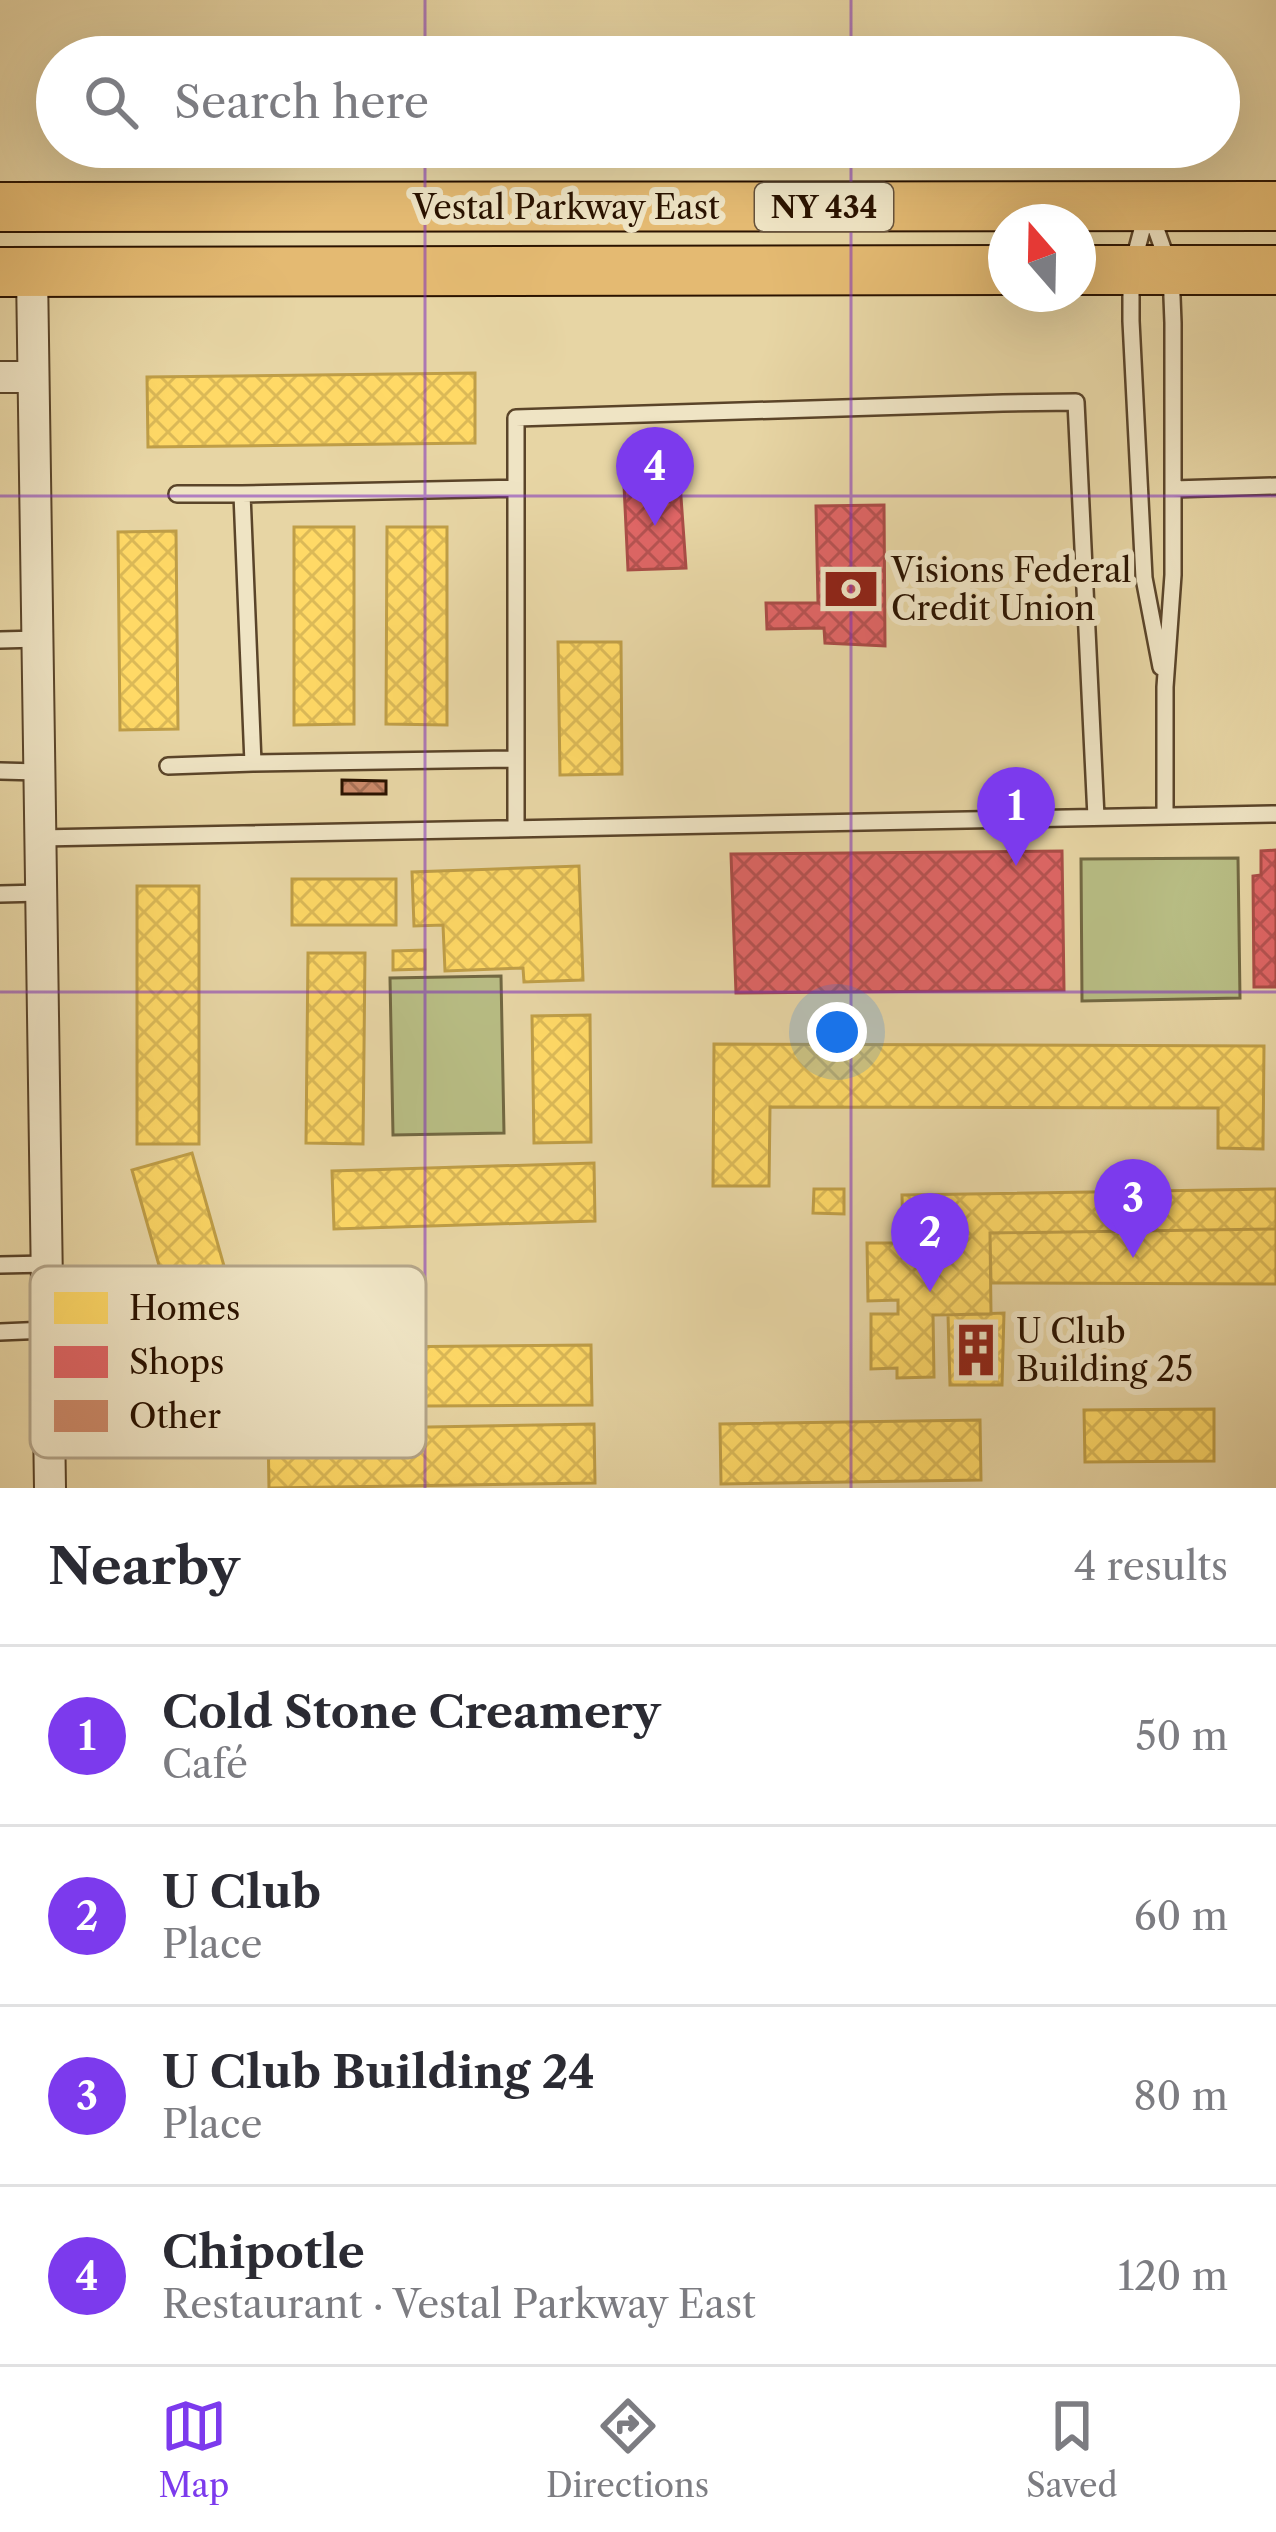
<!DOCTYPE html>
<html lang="en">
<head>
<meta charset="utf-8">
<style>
	:root { --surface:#fff; --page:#f7f7f7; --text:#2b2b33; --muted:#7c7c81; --line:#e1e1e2; --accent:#7c3aed }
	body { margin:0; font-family:"Libre Caslon Text",serif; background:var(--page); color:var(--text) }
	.compass { position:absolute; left:988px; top:204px; width:108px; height:108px; border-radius:50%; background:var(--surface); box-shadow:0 12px 48px #0002; rotate:340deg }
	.you { position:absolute; left:837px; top:1032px; width:42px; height:42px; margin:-30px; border:9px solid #fff; border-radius:50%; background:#1a73e8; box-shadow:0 0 0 18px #1a73e833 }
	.badge { display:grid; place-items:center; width:78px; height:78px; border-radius:50%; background:var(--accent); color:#fff; font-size:39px; font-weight:700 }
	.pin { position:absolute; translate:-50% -99px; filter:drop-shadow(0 3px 6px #0008) }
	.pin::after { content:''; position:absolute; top:63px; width:42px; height:36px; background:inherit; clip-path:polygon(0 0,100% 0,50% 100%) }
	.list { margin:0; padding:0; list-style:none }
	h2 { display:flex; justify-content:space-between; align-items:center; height:156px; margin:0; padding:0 48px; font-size:51px }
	h2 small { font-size:39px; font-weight:400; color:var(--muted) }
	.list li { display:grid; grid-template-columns:78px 1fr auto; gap:36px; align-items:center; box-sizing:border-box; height:180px; padding:0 48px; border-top:3px solid var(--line) }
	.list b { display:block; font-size:45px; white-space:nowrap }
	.list p { margin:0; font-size:39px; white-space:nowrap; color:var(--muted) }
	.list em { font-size:39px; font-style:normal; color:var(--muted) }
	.icon { flex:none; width:66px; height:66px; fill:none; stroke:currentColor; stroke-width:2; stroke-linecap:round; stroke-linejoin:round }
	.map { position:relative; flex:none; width:1276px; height:1488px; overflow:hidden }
	.search { position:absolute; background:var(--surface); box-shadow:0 12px 48px #0002; left:36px; right:36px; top:36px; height:132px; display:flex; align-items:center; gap:30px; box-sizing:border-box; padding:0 42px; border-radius:66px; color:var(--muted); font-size:45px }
	.sheet { height:876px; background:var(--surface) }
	nav { display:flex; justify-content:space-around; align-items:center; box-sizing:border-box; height:168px; border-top:3px solid var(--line); background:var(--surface); font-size:33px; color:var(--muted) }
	nav a { display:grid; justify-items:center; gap:6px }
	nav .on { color:var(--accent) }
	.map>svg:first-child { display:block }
	.green { fill:#b8bd84; stroke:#726842; stroke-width:3 }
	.homes { fill:url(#homes-cross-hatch); stroke:#bf9e47; stroke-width:3 }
	.shops { fill:url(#shops-cross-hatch); stroke:#aa4d47; stroke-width:3 }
	.building { fill:url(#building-cross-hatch); stroke:#2b1300; stroke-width:3 }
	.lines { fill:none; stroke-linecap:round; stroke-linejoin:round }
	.lane-casing { stroke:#5a4429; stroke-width:20 }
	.street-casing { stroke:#5a4429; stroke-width:34 }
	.primary-casing { stroke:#2b1300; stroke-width:52 }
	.lane { stroke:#efe4c4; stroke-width:15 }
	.street { stroke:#efe4c4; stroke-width:30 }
	.primary { stroke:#e4ba72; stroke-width:48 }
	.grid { fill:none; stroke:#7b2cbf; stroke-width:3; stroke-opacity:0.55 }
	.labels { text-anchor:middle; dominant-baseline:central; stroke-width:12; stroke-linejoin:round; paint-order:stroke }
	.shield { fill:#efe4c4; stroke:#66523b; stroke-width:3 }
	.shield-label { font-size:30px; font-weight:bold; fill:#2b1300 }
	.street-label { font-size:33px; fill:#2b1300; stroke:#efe4c4 }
	.poi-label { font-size:33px; fill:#2b1300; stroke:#efe4c4; text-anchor:start }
	.key { fill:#efe4c4; stroke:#b4a589; stroke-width:3 }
	.key-label { font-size:33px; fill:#2b1300 }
</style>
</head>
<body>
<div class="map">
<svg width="1276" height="1488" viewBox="0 0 1276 1488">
	<defs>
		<pattern id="homes-cross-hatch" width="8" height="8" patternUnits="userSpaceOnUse" patternTransform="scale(3)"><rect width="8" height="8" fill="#ffd966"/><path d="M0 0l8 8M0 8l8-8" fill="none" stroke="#dbb957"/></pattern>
		<pattern id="shops-cross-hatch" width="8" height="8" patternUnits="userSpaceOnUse" patternTransform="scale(3)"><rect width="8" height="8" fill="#e06666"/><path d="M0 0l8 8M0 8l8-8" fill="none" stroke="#b65352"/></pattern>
		<pattern id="building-cross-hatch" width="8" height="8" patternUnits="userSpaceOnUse" patternTransform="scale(3)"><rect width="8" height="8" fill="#cc8a6a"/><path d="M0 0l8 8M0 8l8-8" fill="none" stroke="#a67055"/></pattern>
	</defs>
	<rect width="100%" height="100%" fill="#e7d5a4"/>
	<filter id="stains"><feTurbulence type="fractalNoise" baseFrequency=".00167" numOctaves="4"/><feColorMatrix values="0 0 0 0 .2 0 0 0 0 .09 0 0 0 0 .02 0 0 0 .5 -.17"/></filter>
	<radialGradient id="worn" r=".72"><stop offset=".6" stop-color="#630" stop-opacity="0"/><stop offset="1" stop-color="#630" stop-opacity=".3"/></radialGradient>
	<path class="green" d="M1238,858L1240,998L1082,1001L1081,859Z
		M501,976L504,1133L393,1135L390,978Z"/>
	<path class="homes" d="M475,373V443L148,447L147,377Z
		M294,527H354V724L294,725Z
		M387,527H447V725L386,724Z
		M176,531L178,729L120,730L118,532Z
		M558,642H621L622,774L560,775Z
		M579,866L583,980L524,982L523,968L445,971L443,925L414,926L412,872Z
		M292,879H396V925H292Z
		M137,886H199V1144H137Z
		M425,950V969L393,970V951Z
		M308,953H365L363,1144L306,1143Z
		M590,1015L591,1142L534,1143L532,1016Z
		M714,1044L1264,1046L1263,1149L1218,1148V1108L770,1107L769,1186H713Z
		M192,1153L226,1273L166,1290L132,1170Z
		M594,1163L595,1221L334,1229L332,1171Z
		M814,1189H844V1214L813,1213Z
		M1276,1189V1229L990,1233L991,1314L933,1315L934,1377L897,1378V1368L871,1369V1314H898V1300L868,1301L867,1243H903L902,1195Z
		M1276,1229V1284L991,1283L990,1233Z
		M1004,1313L1002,1385H950L948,1315Z
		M591,1345L592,1405L266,1407V1348Z
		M1214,1409V1461L1085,1462L1084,1410Z
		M980,1420L981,1480L721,1484L720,1424Z
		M594,1424L595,1483L269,1488L268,1430Z"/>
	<path class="shops" d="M680,483L686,568L628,570L624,485Z
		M884,505L885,646L825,643L824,628L767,629L766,603H818L816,506Z
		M1276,850V987H1254L1253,876L1261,875V851Z
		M1062,851L1064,990L736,993L731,854Z"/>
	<path class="building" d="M342,780L386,781V794H342Z"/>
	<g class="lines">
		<defs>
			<path id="lane" d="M1146,215L1131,271V321L1144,578L1161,667
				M1151,215L1171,271L1173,323V575L1165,687V815
				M516,488L242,494L253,763L516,759
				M1173,489L1276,486
				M177,494H242
				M0,640L39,639
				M168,766L253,763
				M0,771L39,772
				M516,828V418L1003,403L1076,402L1096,817
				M40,838L1276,814
				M0,894L41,893
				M0,1265L47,1264
				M0,1332L47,1330"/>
			<path id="street" d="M32,273L50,1488
				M0,377H33"/>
			<path id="primary" d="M0,207L1276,206
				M1078,270H1276
				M0,272L1006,270"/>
		</defs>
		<use href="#lane" class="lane-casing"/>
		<use href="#street" class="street-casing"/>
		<use href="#primary" class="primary-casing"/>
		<use href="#lane" class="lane"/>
		<use href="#street" class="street"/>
		<use href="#primary" class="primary"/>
	</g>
	<path class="grid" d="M425,0V57M851,0V57M425,147V1488M851,147V1488M0,496H1276M0,992H1276"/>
	<defs>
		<symbol id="bank-bare" viewBox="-9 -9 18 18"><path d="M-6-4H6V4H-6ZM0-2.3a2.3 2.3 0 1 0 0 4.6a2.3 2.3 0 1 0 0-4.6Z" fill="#8f2418" stroke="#efe4c4" stroke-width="2.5" paint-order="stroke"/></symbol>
		<symbol id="building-bare" viewBox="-9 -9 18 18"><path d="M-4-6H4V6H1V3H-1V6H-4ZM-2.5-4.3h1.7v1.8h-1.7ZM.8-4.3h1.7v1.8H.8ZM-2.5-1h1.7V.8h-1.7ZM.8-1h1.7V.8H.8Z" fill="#8f2418" stroke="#efe4c4" stroke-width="2.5" paint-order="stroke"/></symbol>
	</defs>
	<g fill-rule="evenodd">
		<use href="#bank-bare" x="813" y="551" width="76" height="76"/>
		<use href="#building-bare" x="938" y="1312" width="76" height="76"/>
	</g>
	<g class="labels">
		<rect class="shield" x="755" y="183" width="138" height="48" rx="9"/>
		<g class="shield-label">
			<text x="824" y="207">NY 434</text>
		</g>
		<g class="street-label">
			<text x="566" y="207">Vestal Parkway East</text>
		</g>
		<g class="poi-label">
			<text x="891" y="570">Visions Federal<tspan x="891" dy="38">Credit Union</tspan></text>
			<text x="1016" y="1331">U Club<tspan x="1016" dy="38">Building 25</tspan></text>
		</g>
	</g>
	<rect x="30" y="1266" width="396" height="192" rx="18" class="key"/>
	<rect x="54" y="1292" width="54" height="32" fill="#ffd966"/>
	<rect x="54" y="1346" width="54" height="32" fill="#e06666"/>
	<rect x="54" y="1400" width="54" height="32" fill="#cc8a6a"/>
	<g class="key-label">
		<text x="129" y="1320">Homes</text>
		<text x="129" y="1374">Shops</text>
		<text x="129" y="1428">Other</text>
	</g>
	<rect width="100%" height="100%" filter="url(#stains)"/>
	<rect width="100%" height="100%" fill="url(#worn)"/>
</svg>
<svg class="compass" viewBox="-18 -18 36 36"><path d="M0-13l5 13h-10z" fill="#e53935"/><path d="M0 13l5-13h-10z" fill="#7c7c81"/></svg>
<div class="you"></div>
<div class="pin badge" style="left:1016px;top:866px">1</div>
<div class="pin badge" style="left:930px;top:1292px">2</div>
<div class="pin badge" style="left:1133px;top:1258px">3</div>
<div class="pin badge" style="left:655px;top:526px">4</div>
<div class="search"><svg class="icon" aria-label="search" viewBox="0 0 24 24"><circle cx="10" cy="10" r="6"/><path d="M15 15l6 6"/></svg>Search here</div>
</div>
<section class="sheet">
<h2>Nearby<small>4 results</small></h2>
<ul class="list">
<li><span class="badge">1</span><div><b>Cold Stone Creamery</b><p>Café</p></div><em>50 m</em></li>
<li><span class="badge">2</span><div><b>U Club</b><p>Place</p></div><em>60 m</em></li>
<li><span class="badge">3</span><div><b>U Club Building 24</b><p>Place</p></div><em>80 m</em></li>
<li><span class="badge">4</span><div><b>Chipotle</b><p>Restaurant · Vestal Parkway East</p></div><em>120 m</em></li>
</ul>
</section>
<nav>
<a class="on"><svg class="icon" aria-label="map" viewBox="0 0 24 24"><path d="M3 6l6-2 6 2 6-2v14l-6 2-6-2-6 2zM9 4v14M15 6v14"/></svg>Map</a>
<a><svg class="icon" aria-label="directions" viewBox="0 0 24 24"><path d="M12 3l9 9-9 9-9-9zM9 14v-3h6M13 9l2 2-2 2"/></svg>Directions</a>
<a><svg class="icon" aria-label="saved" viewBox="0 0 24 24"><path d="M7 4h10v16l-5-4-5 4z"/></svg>Saved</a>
</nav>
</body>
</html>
